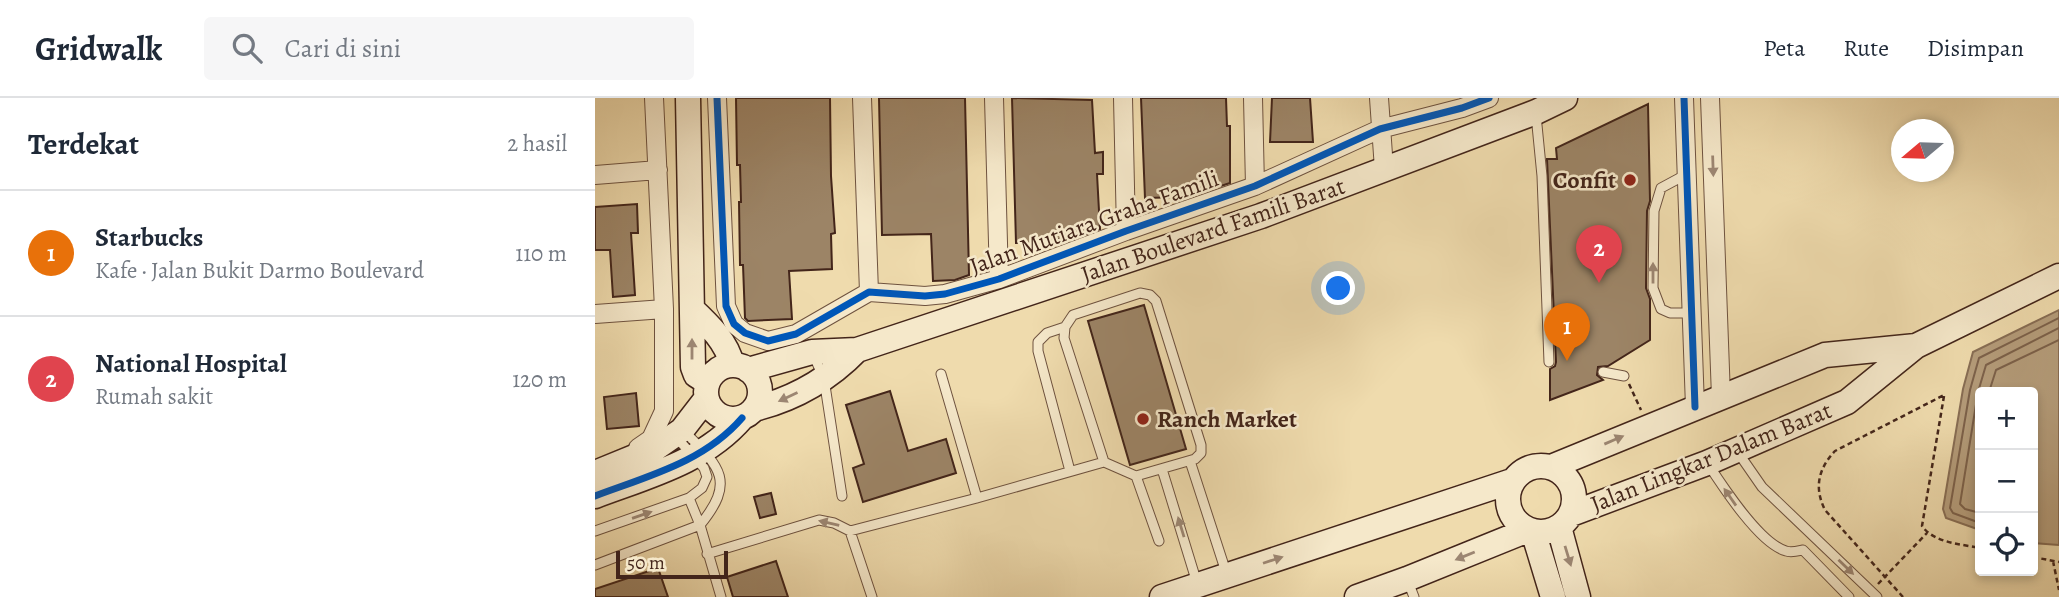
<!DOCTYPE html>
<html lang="id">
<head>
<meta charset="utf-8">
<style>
	:root { --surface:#fff; --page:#f6f6f7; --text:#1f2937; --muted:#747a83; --line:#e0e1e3; --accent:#8f2418 }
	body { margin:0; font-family:Alegreya,serif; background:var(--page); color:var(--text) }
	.controls { position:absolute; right:21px; bottom:21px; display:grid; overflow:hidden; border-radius:7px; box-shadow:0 4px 10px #0003 }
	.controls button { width:63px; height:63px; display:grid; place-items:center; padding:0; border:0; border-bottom:2px solid var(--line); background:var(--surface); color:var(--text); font:35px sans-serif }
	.compass { position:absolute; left:1296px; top:21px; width:63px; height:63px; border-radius:50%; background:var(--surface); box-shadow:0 4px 10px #0003; rotate:251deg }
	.scale { position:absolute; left:21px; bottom:18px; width:112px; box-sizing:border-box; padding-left:7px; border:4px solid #43251a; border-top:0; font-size:19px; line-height:24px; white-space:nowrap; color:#43251a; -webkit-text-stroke:5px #f5e8ca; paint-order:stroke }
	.you { position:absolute; left:744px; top:191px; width:24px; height:24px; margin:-18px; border:5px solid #fff; border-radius:50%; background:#1a73e8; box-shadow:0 0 0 10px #1a73e833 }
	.badge { display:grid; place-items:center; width:46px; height:46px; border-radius:50%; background:var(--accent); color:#fff; font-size:23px; font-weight:700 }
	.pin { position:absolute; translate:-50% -58px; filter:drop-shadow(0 2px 4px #0008) }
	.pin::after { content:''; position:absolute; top:37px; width:24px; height:21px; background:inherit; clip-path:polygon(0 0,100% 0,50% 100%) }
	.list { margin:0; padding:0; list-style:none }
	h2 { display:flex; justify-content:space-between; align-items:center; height:91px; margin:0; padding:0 28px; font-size:30px }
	h2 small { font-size:23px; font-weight:400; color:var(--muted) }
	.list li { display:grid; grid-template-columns:46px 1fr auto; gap:21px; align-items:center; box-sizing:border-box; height:126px; padding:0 28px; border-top:2px solid var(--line) }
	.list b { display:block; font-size:26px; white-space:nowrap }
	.list p { margin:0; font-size:23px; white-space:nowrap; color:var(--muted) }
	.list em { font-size:23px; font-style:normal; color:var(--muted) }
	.icon { flex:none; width:38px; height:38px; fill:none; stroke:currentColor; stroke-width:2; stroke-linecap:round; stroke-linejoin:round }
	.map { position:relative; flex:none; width:1464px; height:499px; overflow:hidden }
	header { display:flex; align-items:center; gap:42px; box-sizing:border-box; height:98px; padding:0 35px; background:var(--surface); border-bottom:2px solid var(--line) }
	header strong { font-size:33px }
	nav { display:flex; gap:38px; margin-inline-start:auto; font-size:24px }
	.search { width:490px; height:63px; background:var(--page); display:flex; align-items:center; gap:18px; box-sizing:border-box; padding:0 24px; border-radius:7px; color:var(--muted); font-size:26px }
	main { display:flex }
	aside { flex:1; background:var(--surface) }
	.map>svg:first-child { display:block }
	.water { fill:#b59d7b; stroke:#876d54; stroke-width:2 }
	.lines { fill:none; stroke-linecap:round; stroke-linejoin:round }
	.shore { stroke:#7c614a; stroke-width:2 }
	.building { fill:#9c8466; stroke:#43251a; stroke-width:2 }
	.lane-casing { stroke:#6e523f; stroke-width:11 }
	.street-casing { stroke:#6e523f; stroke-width:20 }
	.secondary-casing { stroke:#43251a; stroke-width:27 }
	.path { stroke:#43251a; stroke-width:2.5; stroke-dasharray:5 3.5; stroke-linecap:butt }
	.lane { stroke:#f5e8ca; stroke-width:9 }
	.street { stroke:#f5e8ca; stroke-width:18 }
	.secondary { stroke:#f5e8ca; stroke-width:24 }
	.cycleway-casing { stroke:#f5e8ca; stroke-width:11 }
	.cycleway { stroke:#0057b8; stroke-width:7 }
	.oneway { fill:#9c8672 }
	.poi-dot { fill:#8f2418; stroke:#f5e8ca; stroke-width:2.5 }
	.labels { text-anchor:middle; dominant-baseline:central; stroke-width:5; stroke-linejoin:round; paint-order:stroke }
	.poi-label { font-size:24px; font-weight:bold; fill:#43251a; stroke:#f5e8ca; text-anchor:end }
	.street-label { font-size:24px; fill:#43251a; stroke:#f5e8ca }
</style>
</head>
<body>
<header>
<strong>Gridwalk</strong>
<div class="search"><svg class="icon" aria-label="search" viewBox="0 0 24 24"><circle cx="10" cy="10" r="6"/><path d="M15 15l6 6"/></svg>Cari di sini</div>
<nav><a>Peta</a><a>Rute</a><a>Disimpan</a></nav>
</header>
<main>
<aside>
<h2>Terdekat<small>2 hasil</small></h2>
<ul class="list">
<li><span class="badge" style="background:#e8710a">1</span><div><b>Starbucks</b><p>Kafe · Jalan Bukit Darmo Boulevard</p></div><em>110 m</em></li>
<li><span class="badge" style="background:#e0444e">2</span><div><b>National Hospital</b><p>Rumah sakit</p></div><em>120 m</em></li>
</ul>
</aside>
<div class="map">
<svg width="1464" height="499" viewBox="0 0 1464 499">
	<rect width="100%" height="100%" fill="#efdbad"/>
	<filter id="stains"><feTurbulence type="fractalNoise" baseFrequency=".00286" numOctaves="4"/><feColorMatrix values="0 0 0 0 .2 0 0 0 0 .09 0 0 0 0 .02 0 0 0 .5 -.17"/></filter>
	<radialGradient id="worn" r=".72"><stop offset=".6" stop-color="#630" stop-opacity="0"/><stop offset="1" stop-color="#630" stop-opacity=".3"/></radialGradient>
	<path class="water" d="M1464,212V447L1438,445V294H1385V432L1351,420L1348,411L1368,291L1378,254Z"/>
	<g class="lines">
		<path class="shore" d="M1394,294L1401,272L1464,242
			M1385,415L1370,411L1365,406L1383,294L1391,267L1464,230
			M1385,425L1358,415L1355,410L1375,292L1384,260L1464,220"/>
	</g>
	<path class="building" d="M141,0H235L236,78L240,135L236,136L237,171L194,173L197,221L153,223L150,220L148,167H145L144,104H146L145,67H142Z
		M284,0H370L374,177L360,182L338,183L336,136L287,137Z
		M417,0L497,2L500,55L508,54V76H502L505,131L478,141H460V144L421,145Z
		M546,0H631L632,28H635V85L623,89H590V99L550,100Z
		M677,0H715L718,44H675Z
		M1053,6L1055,103L1052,113L1051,190L1055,201V242L1013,268L1003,269L1002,277L1008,282L955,302V271L960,268L961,264L952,61H962L961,50Z
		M42,106L43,135H36L40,197L18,199L15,152H0V109Z
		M549,207L591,351L535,367L493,223Z
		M295,293L313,353L351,341L361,375L268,404L258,370L269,366L251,307Z
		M41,295L44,328L12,331L9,299Z
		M176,395L181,416L165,420L159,399Z
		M181,463L193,499H138L132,479Z
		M63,470L73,499H0V491Z"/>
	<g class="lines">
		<defs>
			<path id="lane" d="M941,17L947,78L954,264
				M1092,76L1066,90L1059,113L1058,190L1066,211L1075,215H1096
				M470,229L452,235L443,244V253L475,373
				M218,256L229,281L247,398
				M1008,274L1029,278
				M346,276L382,400
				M89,333C125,369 141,383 105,427
				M1142,353L1167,389L1282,499
				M595,363L631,474
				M1113,366C1128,389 1165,446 1191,453C1196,455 1203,453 1208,452L1254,499
				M567,371L602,485
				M541,378L564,443
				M94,400L105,427L126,499
				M0,433L94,400L107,390L112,379L109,370L81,339
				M255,433L382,400L509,364L541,378L600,361L606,355V347L561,203L555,197L545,195L478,217L470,229L469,240L509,364
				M112,456L224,422L239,425L255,433L277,499
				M0,467L105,427
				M812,481L819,499"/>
			<path id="street" d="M122,0L131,208L139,226L150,235L173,243L201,236L274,194L330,198L350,196L404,181L531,133L660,88L785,31L867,10L894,0
				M267,0L274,194
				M399,0L404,181
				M528,0L531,133
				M658,0L660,88
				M784,0L789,71
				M1089,0L1100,309
				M1115,0L1126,299
				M0,77L63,72
				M0,216L69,211
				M43,350L56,341L69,313V211L59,0"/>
			<path id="secondary" d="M93,0L98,269L101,277L112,284
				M97,211C114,227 132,244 137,267
				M111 294a27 27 0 1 1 54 0a27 27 0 1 1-54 0Z
				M153,272L217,254L262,252L666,118L941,14L970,0
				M159,311C199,301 234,281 262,252
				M913 401a33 33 0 1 1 66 0a33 33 0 1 1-66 0Z
				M956,369L1230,257L1321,248
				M0,375L61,350L87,332L111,301
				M0,398C53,378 109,364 147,320
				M976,416L1112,365L1252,304L1321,248L1464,178
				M964,429L983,499
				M938,433L958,499
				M567,499L917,383
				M762,499L812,481L933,432"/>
		</defs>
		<use href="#lane" class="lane-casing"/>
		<use href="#street" class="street-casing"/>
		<use href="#secondary" class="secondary-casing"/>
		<path class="path" d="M1034,286L1046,312
			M1349,298L1327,428C1339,445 1366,446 1385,450
			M1438,459L1464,464
			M1458,463L1464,492
			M1283,486L1332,435
			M1308,499L1230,412C1219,390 1223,371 1240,353L1349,297"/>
		<use href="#lane" class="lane"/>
		<use href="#street" class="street"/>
		<use href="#secondary" class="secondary"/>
		<defs>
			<path id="cycleway" d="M122,0L131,208L139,226L150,235L173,243L201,236L274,194L330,198L350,196L404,181L531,133L660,88L785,31L867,10L894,0
				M1089,0L1100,309
				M0,398C53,378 109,364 147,320"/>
		</defs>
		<use href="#cycleway" class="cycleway-casing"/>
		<use href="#cycleway" class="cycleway"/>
	</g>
	<defs><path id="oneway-solid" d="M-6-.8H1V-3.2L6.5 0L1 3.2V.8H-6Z" transform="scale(1.75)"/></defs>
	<g class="oneway">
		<use href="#oneway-solid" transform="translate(1118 68) rotate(88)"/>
		<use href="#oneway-solid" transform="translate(1058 175) rotate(-90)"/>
		<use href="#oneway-solid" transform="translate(97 251) rotate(-90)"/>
		<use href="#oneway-solid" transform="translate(193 299) rotate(155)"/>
		<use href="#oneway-solid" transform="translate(1019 342) rotate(-23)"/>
		<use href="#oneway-solid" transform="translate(1135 399) rotate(-125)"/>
		<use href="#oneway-solid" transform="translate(47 417) rotate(-19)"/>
		<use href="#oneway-solid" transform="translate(234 425) rotate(-167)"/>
		<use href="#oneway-solid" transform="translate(586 429) rotate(-107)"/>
		<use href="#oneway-solid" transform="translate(870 458) rotate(158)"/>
		<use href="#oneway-solid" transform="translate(973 458) rotate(73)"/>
		<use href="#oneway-solid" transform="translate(678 462) rotate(-18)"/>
		<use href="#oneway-solid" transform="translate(1251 469) rotate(44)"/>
	</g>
	<g class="poi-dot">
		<circle cx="1035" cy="82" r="7"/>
		<circle cx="548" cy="321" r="7"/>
	</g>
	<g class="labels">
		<g class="poi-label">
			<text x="1021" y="82">Confit</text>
			<text x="562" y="321" text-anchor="start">Ranch Market</text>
		</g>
		<g class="street-label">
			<text transform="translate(499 124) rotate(-20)">Jalan Mutiara Graha Famili</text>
			<text transform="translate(618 132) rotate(-19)">Jalan Boulevard Famili Barat</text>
			<text transform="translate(1116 359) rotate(-22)">Jalan Lingkar Dalam Barat</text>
		</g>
	</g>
	<rect width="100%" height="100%" filter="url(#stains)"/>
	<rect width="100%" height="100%" fill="url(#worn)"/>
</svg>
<div class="controls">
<button>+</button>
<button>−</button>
<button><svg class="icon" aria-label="locate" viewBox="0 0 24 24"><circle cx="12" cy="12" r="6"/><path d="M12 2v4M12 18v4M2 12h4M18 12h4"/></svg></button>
</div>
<svg class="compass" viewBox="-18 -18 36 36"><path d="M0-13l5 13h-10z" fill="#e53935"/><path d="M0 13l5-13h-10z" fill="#747a83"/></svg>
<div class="scale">50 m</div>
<div class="you"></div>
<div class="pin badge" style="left:972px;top:263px;background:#e8710a">1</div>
<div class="pin badge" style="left:1004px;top:185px;background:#e0444e">2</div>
</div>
</main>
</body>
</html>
